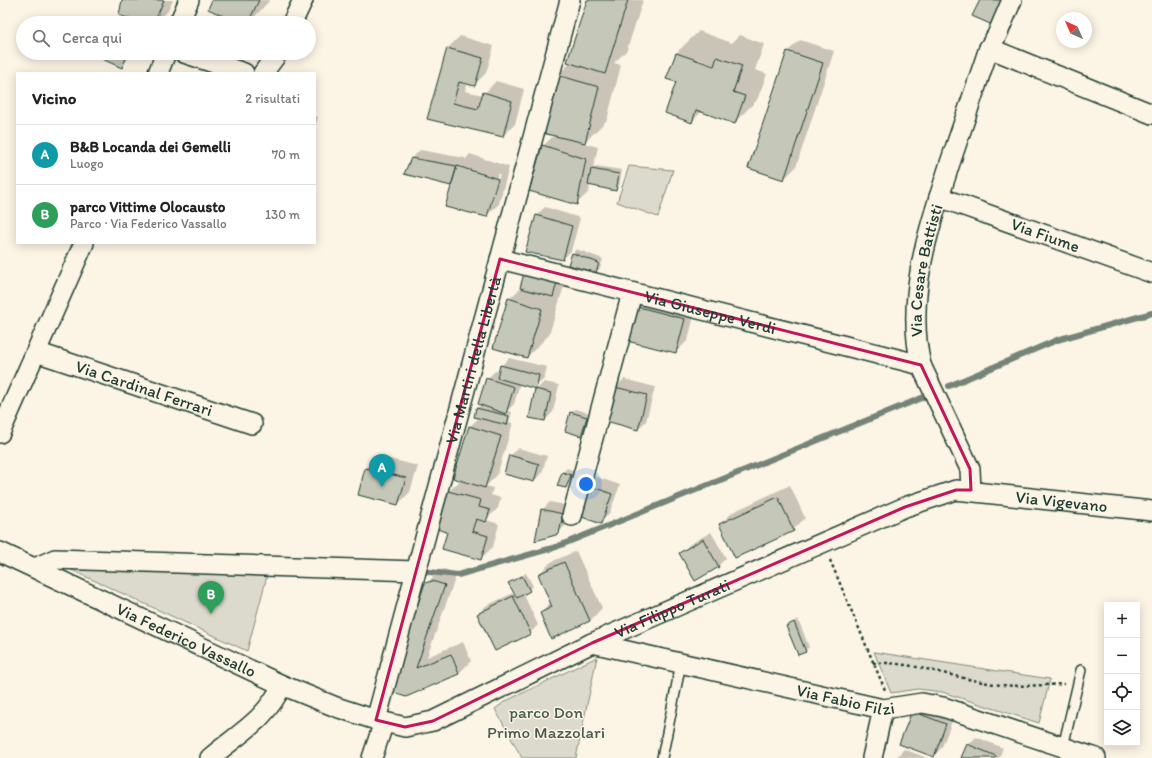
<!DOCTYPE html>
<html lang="it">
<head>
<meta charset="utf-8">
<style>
	:root { --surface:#fff; --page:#f6f6f6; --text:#222; --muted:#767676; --line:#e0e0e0; --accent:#1f6fb2 }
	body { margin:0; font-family:Itim,sans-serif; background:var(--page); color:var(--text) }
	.controls { position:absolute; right:12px; bottom:12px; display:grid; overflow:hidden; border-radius:0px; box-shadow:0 2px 10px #0003 }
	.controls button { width:36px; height:36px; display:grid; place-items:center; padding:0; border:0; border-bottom:1px solid var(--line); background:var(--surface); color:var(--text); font:20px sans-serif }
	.compass { position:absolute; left:1056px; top:12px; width:36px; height:36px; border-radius:50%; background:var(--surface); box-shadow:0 2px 10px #0003; rotate:315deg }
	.you { position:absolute; left:586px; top:484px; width:14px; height:14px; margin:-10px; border:3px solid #fff; border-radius:50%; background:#1a73e8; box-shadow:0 0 0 6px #1a73e833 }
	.badge { display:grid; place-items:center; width:26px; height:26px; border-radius:50%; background:var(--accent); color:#fff; font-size:13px; font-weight:700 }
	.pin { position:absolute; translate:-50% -33px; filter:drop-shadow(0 1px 2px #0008) }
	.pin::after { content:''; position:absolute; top:21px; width:14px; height:12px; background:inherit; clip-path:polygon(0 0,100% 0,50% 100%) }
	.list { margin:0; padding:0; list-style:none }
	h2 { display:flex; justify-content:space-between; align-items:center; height:52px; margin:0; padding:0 16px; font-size:17px }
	h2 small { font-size:13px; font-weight:400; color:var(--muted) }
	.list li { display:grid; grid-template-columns:26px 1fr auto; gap:12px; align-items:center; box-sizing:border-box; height:60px; padding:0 16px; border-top:1px solid var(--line) }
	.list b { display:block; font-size:15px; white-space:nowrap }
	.list p { margin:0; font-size:13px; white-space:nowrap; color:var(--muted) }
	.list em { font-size:13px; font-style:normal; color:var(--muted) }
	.icon { flex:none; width:22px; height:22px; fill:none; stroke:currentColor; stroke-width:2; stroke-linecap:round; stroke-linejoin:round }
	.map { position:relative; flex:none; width:1152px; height:758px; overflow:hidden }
	.search { position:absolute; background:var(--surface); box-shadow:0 2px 10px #0003; left:16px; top:16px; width:300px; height:44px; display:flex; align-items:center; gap:10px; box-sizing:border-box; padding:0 14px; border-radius:22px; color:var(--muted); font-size:15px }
	.panel { position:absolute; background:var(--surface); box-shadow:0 2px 10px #0003; left:16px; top:72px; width:300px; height:172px; border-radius:0px }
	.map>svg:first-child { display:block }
	.green { fill:#dcdacc; stroke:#7e8c80 }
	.shadow { fill:#0003; fill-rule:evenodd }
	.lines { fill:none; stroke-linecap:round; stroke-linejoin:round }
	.stream { stroke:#758479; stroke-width:6 }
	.building { fill:#c5c7b9; stroke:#1f3d34 }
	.service-casing { stroke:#1f3d34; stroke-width:12 }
	.minor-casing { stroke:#1f3d34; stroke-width:22 }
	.path { stroke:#1f3d34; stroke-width:2.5; stroke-dasharray:3 3; stroke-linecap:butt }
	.service { stroke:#fcf5e5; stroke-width:9 }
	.minor { stroke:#fcf5e5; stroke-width:19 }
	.marked { fill:none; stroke:#c2185b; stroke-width:3; stroke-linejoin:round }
	.labels { text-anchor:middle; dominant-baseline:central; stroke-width:3; stroke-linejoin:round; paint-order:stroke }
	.street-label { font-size:17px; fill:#1f3d34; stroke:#fcf5e5 }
	.park-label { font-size:17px; fill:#455c52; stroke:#fcf5e5 }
</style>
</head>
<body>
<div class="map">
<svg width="1152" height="758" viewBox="0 0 1152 758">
	<rect width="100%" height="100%" fill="#fcf5e5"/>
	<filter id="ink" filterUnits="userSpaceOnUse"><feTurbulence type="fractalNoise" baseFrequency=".025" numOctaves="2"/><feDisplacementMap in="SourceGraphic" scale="8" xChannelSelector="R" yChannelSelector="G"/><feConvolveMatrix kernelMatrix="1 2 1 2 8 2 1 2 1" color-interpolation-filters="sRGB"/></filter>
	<g filter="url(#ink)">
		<path class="green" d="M629,166L673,170L658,217L617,202Z
			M65,567L267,576L247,651Z
			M874,652L1050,679L1039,723L942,692L918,689L891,693Z
			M597,657L576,758H522L495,709L504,702Z"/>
		<path class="shadow" d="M123,0H173L168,11L156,23H142Z
			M213,0H270L249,23H241Z
			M588,0H643L627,50L614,63L621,65L607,120L584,143L598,147L593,168L596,166L622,170L619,186L616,190L590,184L589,192L576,204L543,146L554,135L558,75L571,62Z
			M109,17L123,23H103Z
			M699,31L732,43L740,35L764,44L755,70L767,74L757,100L735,122L702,111L692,122L677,82L676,53ZM697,59L719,67L718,69L697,61Z
			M460,36L494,46L486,73L474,85L467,83L465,91L483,95L496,81L524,89L515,124L503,136L428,119L448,48Z
			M800,40L834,51L796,167L784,179L787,52Z
			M91,53H132L129,58L121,67Z
			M315,116L318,117L315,127Z
			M420,150L465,158V160L470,154L509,167L499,204L486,216L453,185L405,174L412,158ZM498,174H500L492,204H490Z
			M545,207L580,218L571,251L563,259L537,215Z
			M576,249L603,259L600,268L596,272L573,253Z
			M564,274L561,286H564L549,335L527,357L509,299L522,287Z
			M649,295L696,307L688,340L676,352L636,307Z
			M509,358L547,367L544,379L535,387L520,383L514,404L507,411L512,412L509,422L513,423L497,475L486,486L493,488L491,495L501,498L498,508L486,520L499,524L493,547L480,559L448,531L438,528L449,491L461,480L454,478L470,426L479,418L475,417L477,408L481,404L487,379L495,371L499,372L501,366Z
			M624,379L655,387L646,421L638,429L616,387Z
			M544,382L559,385L553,412L545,420L536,390Z
			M575,409L590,413L585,431L581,435L571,413Z
			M518,448L547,456L542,473L534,481L510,456Z
			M378,456L418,466L410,492L398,504L360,494L366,468Z
			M567,468L574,471L569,483L566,487L558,485L563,472Z
			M594,476L620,485L609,514L601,522L586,484Z
			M790,485L805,518L793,530L720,524L733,512Z
			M550,502L570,506L566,525L558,533L542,510Z
			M711,532L726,558L718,566L681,553L689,545Z
			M576,551L602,608L590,621L541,613L551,602L539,574L551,562Z
			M444,569L457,573L427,657L463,642L471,661L459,673L406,696L426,584L439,571Z
			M526,573L533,586L523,593L538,625L530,633L478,614L486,606L515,592L510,583Z
			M798,619L809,647L805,651L787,626Z
			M921,704L954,716L942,747L934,756L913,712Z
			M976,737L1003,748L999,758H962L968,745Z
			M904,749L927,758H896Z"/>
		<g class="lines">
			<path class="stream" d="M949,386L1057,340L1152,313
				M429,572L458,575L556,547L924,397"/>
		</g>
		<path class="building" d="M122,0H164L154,23H140L119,15Z
			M212,0H259L248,23H238L208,9Z
			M587,0H628L605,74L567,62Z
			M980,0H1008L997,27L972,16Z
			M447,48L483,58L475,86L459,82L453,103L478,109L483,92L512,101L503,137L427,119Z
			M787,51L823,63L784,180L748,168Z
			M89,53H128L122,68Z
			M676,53L714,66L717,57L742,66L733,92L745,96L735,124L696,110L692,123L665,113L676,82L666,79Z
			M557,75L599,87L585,143L542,133Z
			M542,145L586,159L577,205L529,191Z
			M411,158L457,166L451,186L404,174Z
			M457,166L498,179L487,217L445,207Z
			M591,169L619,174L616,191L588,185Z
			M536,215L572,226L563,260L525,252Z
			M572,253L599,263L596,273L568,265Z
			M524,273L557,282L553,297L520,288Z
			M508,298L542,309L527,358L493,348Z
			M635,306L685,319L676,353L627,341Z
			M500,365L539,375L536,389L497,378Z
			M486,378L514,387L506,414L478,404Z
			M615,387L647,395L638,430L606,421Z
			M535,389L551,393L545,421L529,418Z
			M476,408L509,416L507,425L474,417Z
			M570,412L587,417L581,436L565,431Z
			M469,426L501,436L485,488L453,478Z
			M509,455L539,464L534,482L504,474Z
			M365,468L406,478L398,505L358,495Z
			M562,472L571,475L566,488L557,486Z
			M585,484L612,494L601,524L574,514Z
			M448,491L481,500L479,507L490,510L486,522L476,519L472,531L488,536L481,560L442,549L447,532L437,529Z
			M778,497L794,531L735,558L719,524Z
			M541,509L563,514L559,534L535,541Z
			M703,539L719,567L695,581L679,553Z
			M564,562L590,621L551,639L540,613L552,607L538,574Z
			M522,576L530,591L517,598L508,583Z
			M432,581L445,585L416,668L451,654L459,674L406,697L388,691L425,583Z
			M513,596L531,634L495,651L477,614Z
			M794,622L806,652L798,655L786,626Z
			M912,711L946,724L934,757L899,744Z
			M967,744L996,756L995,758H961Z"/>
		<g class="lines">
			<defs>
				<path id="service" d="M1063,747L1081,670
					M662,758L681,663"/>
				<g id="minor">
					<path d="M179,23L189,0"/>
					<path d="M292,23L303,0"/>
					<path d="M989,48L1152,114"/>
					<path d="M184,53L244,73"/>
					<path d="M158,73L166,53"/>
					<path d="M263,73L278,53"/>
					<path id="s1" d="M939,197L1152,273"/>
					<path id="s2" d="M500,259L921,365"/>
					<path id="s3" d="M36,352L252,424"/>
					<path d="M0,433L84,243"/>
					<path id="s4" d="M971,490L970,469L921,365C905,296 929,229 950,163C963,125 976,86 989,48L997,35L1012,0"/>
					<path d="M572,516L632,293"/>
					<path id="s5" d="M0,552L282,685L336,707L376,720L405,727L433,721L592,643L905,507L956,490L1152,511"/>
					<path d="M35,568L55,559L416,571"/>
					<path id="s6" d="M592,643L883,709L922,703L943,707L1096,758"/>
					<path id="s7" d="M376,720L570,0"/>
					<path d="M210,758C238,734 266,720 282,685"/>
					<path d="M372,758L384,722"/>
					<path d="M872,758L883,709"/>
				</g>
			</defs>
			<use href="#service" class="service-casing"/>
			<use href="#minor" class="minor-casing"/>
			<path class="path" d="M830,560L885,690
				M873,663C910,661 951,677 988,683C1013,688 1039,685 1064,684"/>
			<use href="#service" class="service"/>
			<use href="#minor" class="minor"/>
		</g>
	</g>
	<path class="marked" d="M500,259L921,365L970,469L971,490H956L905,507L592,643L433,721L405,727L376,720Z"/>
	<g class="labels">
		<g class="street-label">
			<text stroke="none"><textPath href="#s1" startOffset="113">Via Fiume</textPath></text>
			<text stroke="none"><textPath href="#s4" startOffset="232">Via Cesare Battisti</textPath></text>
			<text stroke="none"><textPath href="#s2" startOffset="217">Via Giuseppe Verdi</textPath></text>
			<text stroke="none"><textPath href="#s7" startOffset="373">Via Martiri della Libertà</textPath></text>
			<text stroke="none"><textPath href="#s3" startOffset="114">Via Cardinal Ferrari</textPath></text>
			<text stroke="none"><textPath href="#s5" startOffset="1149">Via Vigevano</textPath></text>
			<text stroke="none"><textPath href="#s5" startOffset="735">Via Filippo Turati</textPath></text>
			<text stroke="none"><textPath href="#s5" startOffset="206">Via Federico Vassallo</textPath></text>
			<text stroke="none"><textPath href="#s6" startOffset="260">Via Fabio Filzi</textPath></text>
		</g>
		<g class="park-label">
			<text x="546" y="712">parco Don<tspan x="546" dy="20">Primo Mazzolari</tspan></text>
		</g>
	</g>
</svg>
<div class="controls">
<button>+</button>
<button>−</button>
<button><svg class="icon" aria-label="locate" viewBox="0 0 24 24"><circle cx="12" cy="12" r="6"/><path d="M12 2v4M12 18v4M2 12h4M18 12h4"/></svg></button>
<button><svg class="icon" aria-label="layers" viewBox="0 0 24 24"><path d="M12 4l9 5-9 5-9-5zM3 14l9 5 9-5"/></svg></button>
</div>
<svg class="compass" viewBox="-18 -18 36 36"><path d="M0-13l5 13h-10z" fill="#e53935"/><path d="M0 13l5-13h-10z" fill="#767676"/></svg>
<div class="you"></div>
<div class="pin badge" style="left:382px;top:487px;background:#0f9aa8">A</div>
<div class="pin badge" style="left:211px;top:614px;background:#2e9e5b">B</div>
<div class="search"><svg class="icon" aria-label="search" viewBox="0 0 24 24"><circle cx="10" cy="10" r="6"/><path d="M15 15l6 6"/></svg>Cerca qui</div>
<section class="panel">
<h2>Vicino<small>2 risultati</small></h2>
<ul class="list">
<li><span class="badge" style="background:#0f9aa8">A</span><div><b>B&amp;B Locanda dei Gemelli</b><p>Luogo</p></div><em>70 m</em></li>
<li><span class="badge" style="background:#2e9e5b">B</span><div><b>parco Vittime Olocausto</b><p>Parco · Via Federico Vassallo</p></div><em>130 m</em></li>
</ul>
</section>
</div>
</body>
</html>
